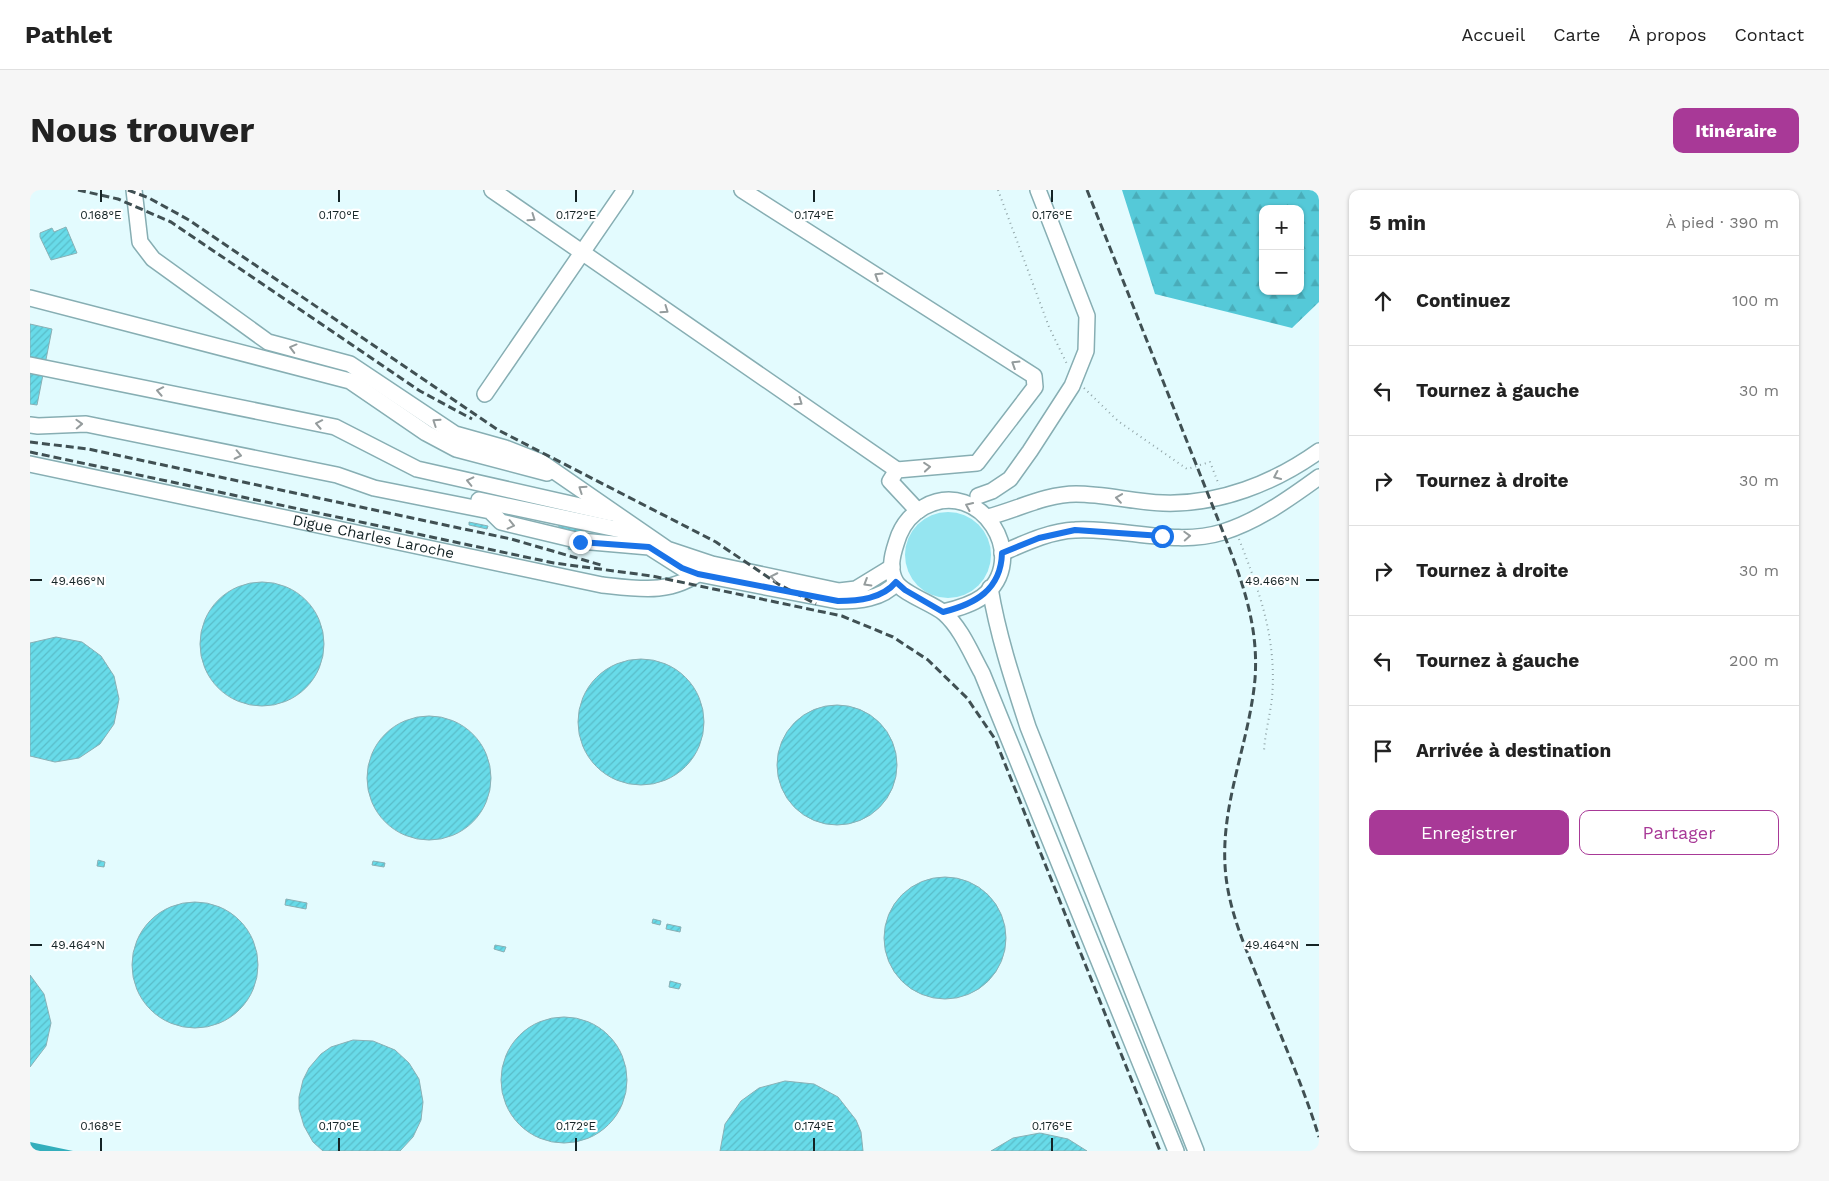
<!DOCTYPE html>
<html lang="fr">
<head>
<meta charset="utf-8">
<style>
	:root { --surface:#fff; --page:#f6f6f6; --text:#222; --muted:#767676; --line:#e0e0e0; --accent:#a83997 }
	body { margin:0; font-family:"Work Sans",sans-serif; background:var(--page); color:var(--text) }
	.controls { position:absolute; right:15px; top:15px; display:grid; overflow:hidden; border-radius:10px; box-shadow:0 1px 4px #0004 }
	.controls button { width:45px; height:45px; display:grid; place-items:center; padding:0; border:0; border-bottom:1px solid var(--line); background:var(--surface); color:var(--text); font:25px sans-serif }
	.stop { position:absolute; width:15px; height:15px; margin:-11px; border:4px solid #1a73e8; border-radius:50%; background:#fff }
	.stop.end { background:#1a73e8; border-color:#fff; box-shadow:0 1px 5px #0008 }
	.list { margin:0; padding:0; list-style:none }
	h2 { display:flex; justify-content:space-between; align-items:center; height:65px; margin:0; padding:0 20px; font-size:21px }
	h2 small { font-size:16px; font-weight:400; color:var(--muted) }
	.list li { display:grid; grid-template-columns:32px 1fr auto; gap:15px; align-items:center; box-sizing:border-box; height:90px; padding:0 20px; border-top:1px solid var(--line) }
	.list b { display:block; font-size:19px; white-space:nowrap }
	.list em { font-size:16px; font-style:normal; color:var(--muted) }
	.actions { display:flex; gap:10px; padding:15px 20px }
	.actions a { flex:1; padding:11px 0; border:1px solid var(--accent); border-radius:10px; text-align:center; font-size:18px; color:var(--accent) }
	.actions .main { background:var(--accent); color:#fff }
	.icon { flex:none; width:28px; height:28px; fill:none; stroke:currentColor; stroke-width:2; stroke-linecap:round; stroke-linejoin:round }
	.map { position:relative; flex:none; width:1289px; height:961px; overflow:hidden; border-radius:10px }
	header { display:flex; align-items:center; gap:30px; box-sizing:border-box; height:70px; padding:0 25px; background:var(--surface); border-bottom:1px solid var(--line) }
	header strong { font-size:24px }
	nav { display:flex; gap:28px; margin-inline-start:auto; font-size:18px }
	.intro { display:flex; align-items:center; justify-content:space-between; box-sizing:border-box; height:120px; padding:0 30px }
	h1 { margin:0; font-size:35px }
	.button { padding:12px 22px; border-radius:10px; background:var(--accent); color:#fff; font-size:18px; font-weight:700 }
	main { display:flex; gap:30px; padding:0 30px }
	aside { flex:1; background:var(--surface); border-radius:10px; box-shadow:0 1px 4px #0004 }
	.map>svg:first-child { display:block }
	.grass { fill:#95e5f0 }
	.forest { fill:url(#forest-firs); fill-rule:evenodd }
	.water { fill:#33aebc }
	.building { fill:url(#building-hatch); stroke:#89b0b5 }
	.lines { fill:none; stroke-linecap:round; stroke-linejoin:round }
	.minor-casing { stroke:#87aeb3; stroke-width:18 }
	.path { stroke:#92a6a9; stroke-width:2; stroke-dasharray:1 4; stroke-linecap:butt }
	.minor { stroke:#fff; stroke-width:15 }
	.rail { stroke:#405053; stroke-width:3; stroke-dasharray:8 4; stroke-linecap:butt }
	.oneway { stroke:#959c9d }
	.route { stroke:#1a73e8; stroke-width:6 }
	.ticks { fill:none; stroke:#142325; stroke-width:2 }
	.labels { text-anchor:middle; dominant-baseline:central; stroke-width:4.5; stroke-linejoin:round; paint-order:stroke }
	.street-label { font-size:15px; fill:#142325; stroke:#fff }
	.ticks-label { font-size:12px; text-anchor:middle; fill:#142325; stroke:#fff; stroke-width:4.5; stroke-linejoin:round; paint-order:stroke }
</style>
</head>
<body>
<header>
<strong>Pathlet</strong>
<nav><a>Accueil</a><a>Carte</a><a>À propos</a><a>Contact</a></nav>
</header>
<div class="intro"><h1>Nous trouver</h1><a class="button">Itinéraire</a></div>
<main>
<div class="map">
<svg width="1289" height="961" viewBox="0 0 1289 961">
	<defs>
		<pattern id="forest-firs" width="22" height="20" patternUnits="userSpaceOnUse" patternTransform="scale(1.25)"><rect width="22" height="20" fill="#55c9d8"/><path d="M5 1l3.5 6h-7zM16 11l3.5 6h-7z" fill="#49acb9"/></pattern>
		<pattern id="building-hatch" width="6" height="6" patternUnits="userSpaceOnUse" patternTransform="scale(1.25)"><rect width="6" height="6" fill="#68dbe9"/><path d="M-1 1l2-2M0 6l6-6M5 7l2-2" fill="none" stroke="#59bcc8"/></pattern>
	</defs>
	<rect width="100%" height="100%" fill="#e3fbfe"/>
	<path class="grass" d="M875 365a43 43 0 1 1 86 0a43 43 0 1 1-86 0Z"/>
	<path class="forest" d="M1092,0H1289V112L1262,138L1125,104ZM1233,19H1270V101H1233Z"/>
	<path class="water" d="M0,952L43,961H0Z"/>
	<path class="building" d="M36,37L47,63L21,70L10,47V43L22,38L24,42Z
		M0,134L22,139L7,215L0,214Z
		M439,332L458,336L457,339L439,335Z
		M530,332L554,338L551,349L527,344Z
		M539,356L548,358L547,361L538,359Z
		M170 454a62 62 0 1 1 124 0a62 62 0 1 1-124 0Z
		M26,447L52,452L71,466L84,486L89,509L84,534L70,554L49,568L25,572L0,566V453Z
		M548 532a63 63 0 1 1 126 0a63 63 0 1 1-126 0Z
		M747 575a60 60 0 1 1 120 0a60 60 0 1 1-120 0Z
		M337 588a62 62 0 1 1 124 0a62 62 0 1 1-124 0Z
		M68,670L75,672L74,677L67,676Z
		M343,671L355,673L354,677L342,675Z
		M854 748a61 61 0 1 1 122 0a61 61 0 1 1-122 0Z
		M256,709L277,713L276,719L255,715Z
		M102 775a63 63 0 1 1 126 0a63 63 0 1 1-126 0Z
		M623,729L631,731L630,735L622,733Z
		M637,734L651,737L650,742L636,739Z
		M465,755L476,757L474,762L464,759Z
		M0,785L14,804L21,833L16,856L0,877Z
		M640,791L651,794L649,799L639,797Z
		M471 890a63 63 0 1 1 126 0a63 63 0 1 1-126 0Z
		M323,850L343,851L365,860L379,873L389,889L393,912L391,930L383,947L370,961H293L283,952L274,936L269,919V907L273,890L279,878L291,864L301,857Z
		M755,891L784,894L808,907L826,930L831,942L833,961H690L695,934L711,911L729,898Z
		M1010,943L1038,949L1057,961H961L983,948Z"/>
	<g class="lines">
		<defs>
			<g id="minor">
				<path d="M104,0L110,52L123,69L238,152L320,174L425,244L475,258L511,272L637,359L682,374L809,401L826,399L862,377"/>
				<path d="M462,0L867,280"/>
				<path d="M712,0L1004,186L1005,197L947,273L867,280L860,291L888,321"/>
				<path d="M0,108L320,191L396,243L426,259L517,283"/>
				<path d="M0,175L305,237L387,279L581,323"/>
				<path d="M455,204L595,0"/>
				<path d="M0,235L8,236L56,234L307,285L344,298L460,321L471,332L550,351L619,357L652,378L669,384L808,411C829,411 852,409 866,393"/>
				<path id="s1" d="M0,274L572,395C609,399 642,405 673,380"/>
				<path d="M948,306L962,301L980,289L1000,261L1042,196L1056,161L1057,126L1008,0"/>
				<path d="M449,310L591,340L616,355"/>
				<path d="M958,327C986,320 1016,304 1046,304C1075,304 1104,312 1133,313C1189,315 1244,293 1289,261"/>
				<path d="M972,363C995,353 1020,341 1045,340C1093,337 1145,357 1193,342C1228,331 1260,308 1289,287"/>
				<path d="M960,398C968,446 983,491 998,537L1166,961"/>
				<path d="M913,422C926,419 941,415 952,407C1003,369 950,286 894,317C883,323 874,333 869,345C864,359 857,378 866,392C873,404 902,413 914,423C931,438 941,463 952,483L1146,961"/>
			</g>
		</defs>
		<use href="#minor" class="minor-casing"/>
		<path class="path" d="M968,0L1019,137L1037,174
			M1054,198L1088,231L1157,279L1180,272L1189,295
			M1209,349C1230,403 1247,449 1242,508C1240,526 1235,543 1234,561"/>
		<use href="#minor" class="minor"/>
		<path class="rail" d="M48,0L88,9L141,32L390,201L442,229
			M98,0L119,8L159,30L468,240L686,352L748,394L786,414
			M1057,0L1193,342C1212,390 1229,436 1225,489C1219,556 1188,618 1196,687C1200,721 1213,752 1226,784C1247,838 1272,892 1289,947
			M0,252L58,259L481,349L571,375
			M0,262L524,373L622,386L812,426L863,447L898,470L937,508L965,549L1130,961"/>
	</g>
	<defs><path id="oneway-chevron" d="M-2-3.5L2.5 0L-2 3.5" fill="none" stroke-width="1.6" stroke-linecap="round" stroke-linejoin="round" transform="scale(1.25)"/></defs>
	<g class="oneway">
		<use href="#oneway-chevron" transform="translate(502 28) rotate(35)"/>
		<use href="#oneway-chevron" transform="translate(848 86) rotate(-148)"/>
		<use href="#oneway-chevron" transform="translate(635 120) rotate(35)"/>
		<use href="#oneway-chevron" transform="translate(263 158) rotate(-165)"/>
		<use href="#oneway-chevron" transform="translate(985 174) rotate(-148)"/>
		<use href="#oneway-chevron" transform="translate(130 201) rotate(-169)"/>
		<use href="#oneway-chevron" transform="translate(769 212) rotate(35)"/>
		<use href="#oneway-chevron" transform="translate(406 232) rotate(-146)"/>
		<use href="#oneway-chevron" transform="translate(49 234) rotate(-2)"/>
		<use href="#oneway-chevron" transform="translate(289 234) rotate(-169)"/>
		<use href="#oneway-chevron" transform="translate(208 265) rotate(12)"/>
		<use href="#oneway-chevron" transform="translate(897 277) rotate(-5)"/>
		<use href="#oneway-chevron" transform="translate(1247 286) rotate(155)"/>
		<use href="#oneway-chevron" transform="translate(440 291) rotate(-167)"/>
		<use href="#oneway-chevron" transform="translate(552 299) rotate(-146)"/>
		<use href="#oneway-chevron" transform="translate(1089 308) rotate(-172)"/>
		<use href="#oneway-chevron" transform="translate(939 316) rotate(-156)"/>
		<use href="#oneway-chevron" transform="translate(481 335) rotate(13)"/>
		<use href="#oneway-chevron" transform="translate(1157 346) rotate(-3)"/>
		<use href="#oneway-chevron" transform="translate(744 387) rotate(-168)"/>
		<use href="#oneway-chevron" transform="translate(837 393) rotate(149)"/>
	</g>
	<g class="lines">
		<path class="route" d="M550,352L619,357L652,378L668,384L808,411C828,411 852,409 866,392L875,400L913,422C945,414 971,400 972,363L1009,348L1045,340L1132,346"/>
	</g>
	<path class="ticks" d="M71,0V12M309,0V12M546,0V12M784,0V12M1022,0V12M0,390H12M1276,390H1289M0,755H12M1276,755H1289M71,948V961M309,948V961M546,948V961M784,948V961M1022,948V961"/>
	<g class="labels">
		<g class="street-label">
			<text stroke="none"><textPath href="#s1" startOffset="351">Digue Charles Laroche</textPath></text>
		</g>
	</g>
	<g class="ticks-label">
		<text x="71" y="29">0.168°E</text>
		<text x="309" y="29">0.170°E</text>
		<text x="546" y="29">0.172°E</text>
		<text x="784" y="29">0.174°E</text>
		<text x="1022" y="29">0.176°E</text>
		<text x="48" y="395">49.466°N</text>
		<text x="1242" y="395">49.466°N</text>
		<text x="48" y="759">49.464°N</text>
		<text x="1242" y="759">49.464°N</text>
		<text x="71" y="940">0.168°E</text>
		<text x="309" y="940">0.170°E</text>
		<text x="546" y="940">0.172°E</text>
		<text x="784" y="940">0.174°E</text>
		<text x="1022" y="940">0.176°E</text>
	</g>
</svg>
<div class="controls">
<button>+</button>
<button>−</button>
</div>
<div class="stop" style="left:1132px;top:346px"></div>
<div class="stop end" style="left:550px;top:352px"></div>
</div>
<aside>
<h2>5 min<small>À pied · 390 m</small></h2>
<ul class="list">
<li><svg class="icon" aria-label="ahead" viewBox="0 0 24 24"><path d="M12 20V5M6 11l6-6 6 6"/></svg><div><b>Continuez</b></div><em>100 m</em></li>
<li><svg class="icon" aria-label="left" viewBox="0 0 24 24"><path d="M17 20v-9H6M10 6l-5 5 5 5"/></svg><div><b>Tournez à gauche</b></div><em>30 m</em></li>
<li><svg class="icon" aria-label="right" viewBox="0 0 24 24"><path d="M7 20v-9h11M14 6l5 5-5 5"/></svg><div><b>Tournez à droite</b></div><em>30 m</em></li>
<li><svg class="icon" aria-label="right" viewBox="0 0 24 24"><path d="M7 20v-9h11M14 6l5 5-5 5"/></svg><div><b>Tournez à droite</b></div><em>30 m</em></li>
<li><svg class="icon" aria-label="left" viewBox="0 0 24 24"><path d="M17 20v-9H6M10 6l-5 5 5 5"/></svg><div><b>Tournez à gauche</b></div><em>200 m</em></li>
<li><svg class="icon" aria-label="arrive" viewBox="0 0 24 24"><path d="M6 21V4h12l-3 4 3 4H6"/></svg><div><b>Arrivée à destination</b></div></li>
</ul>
<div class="actions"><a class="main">Enregistrer</a><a>Partager</a></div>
</aside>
</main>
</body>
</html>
